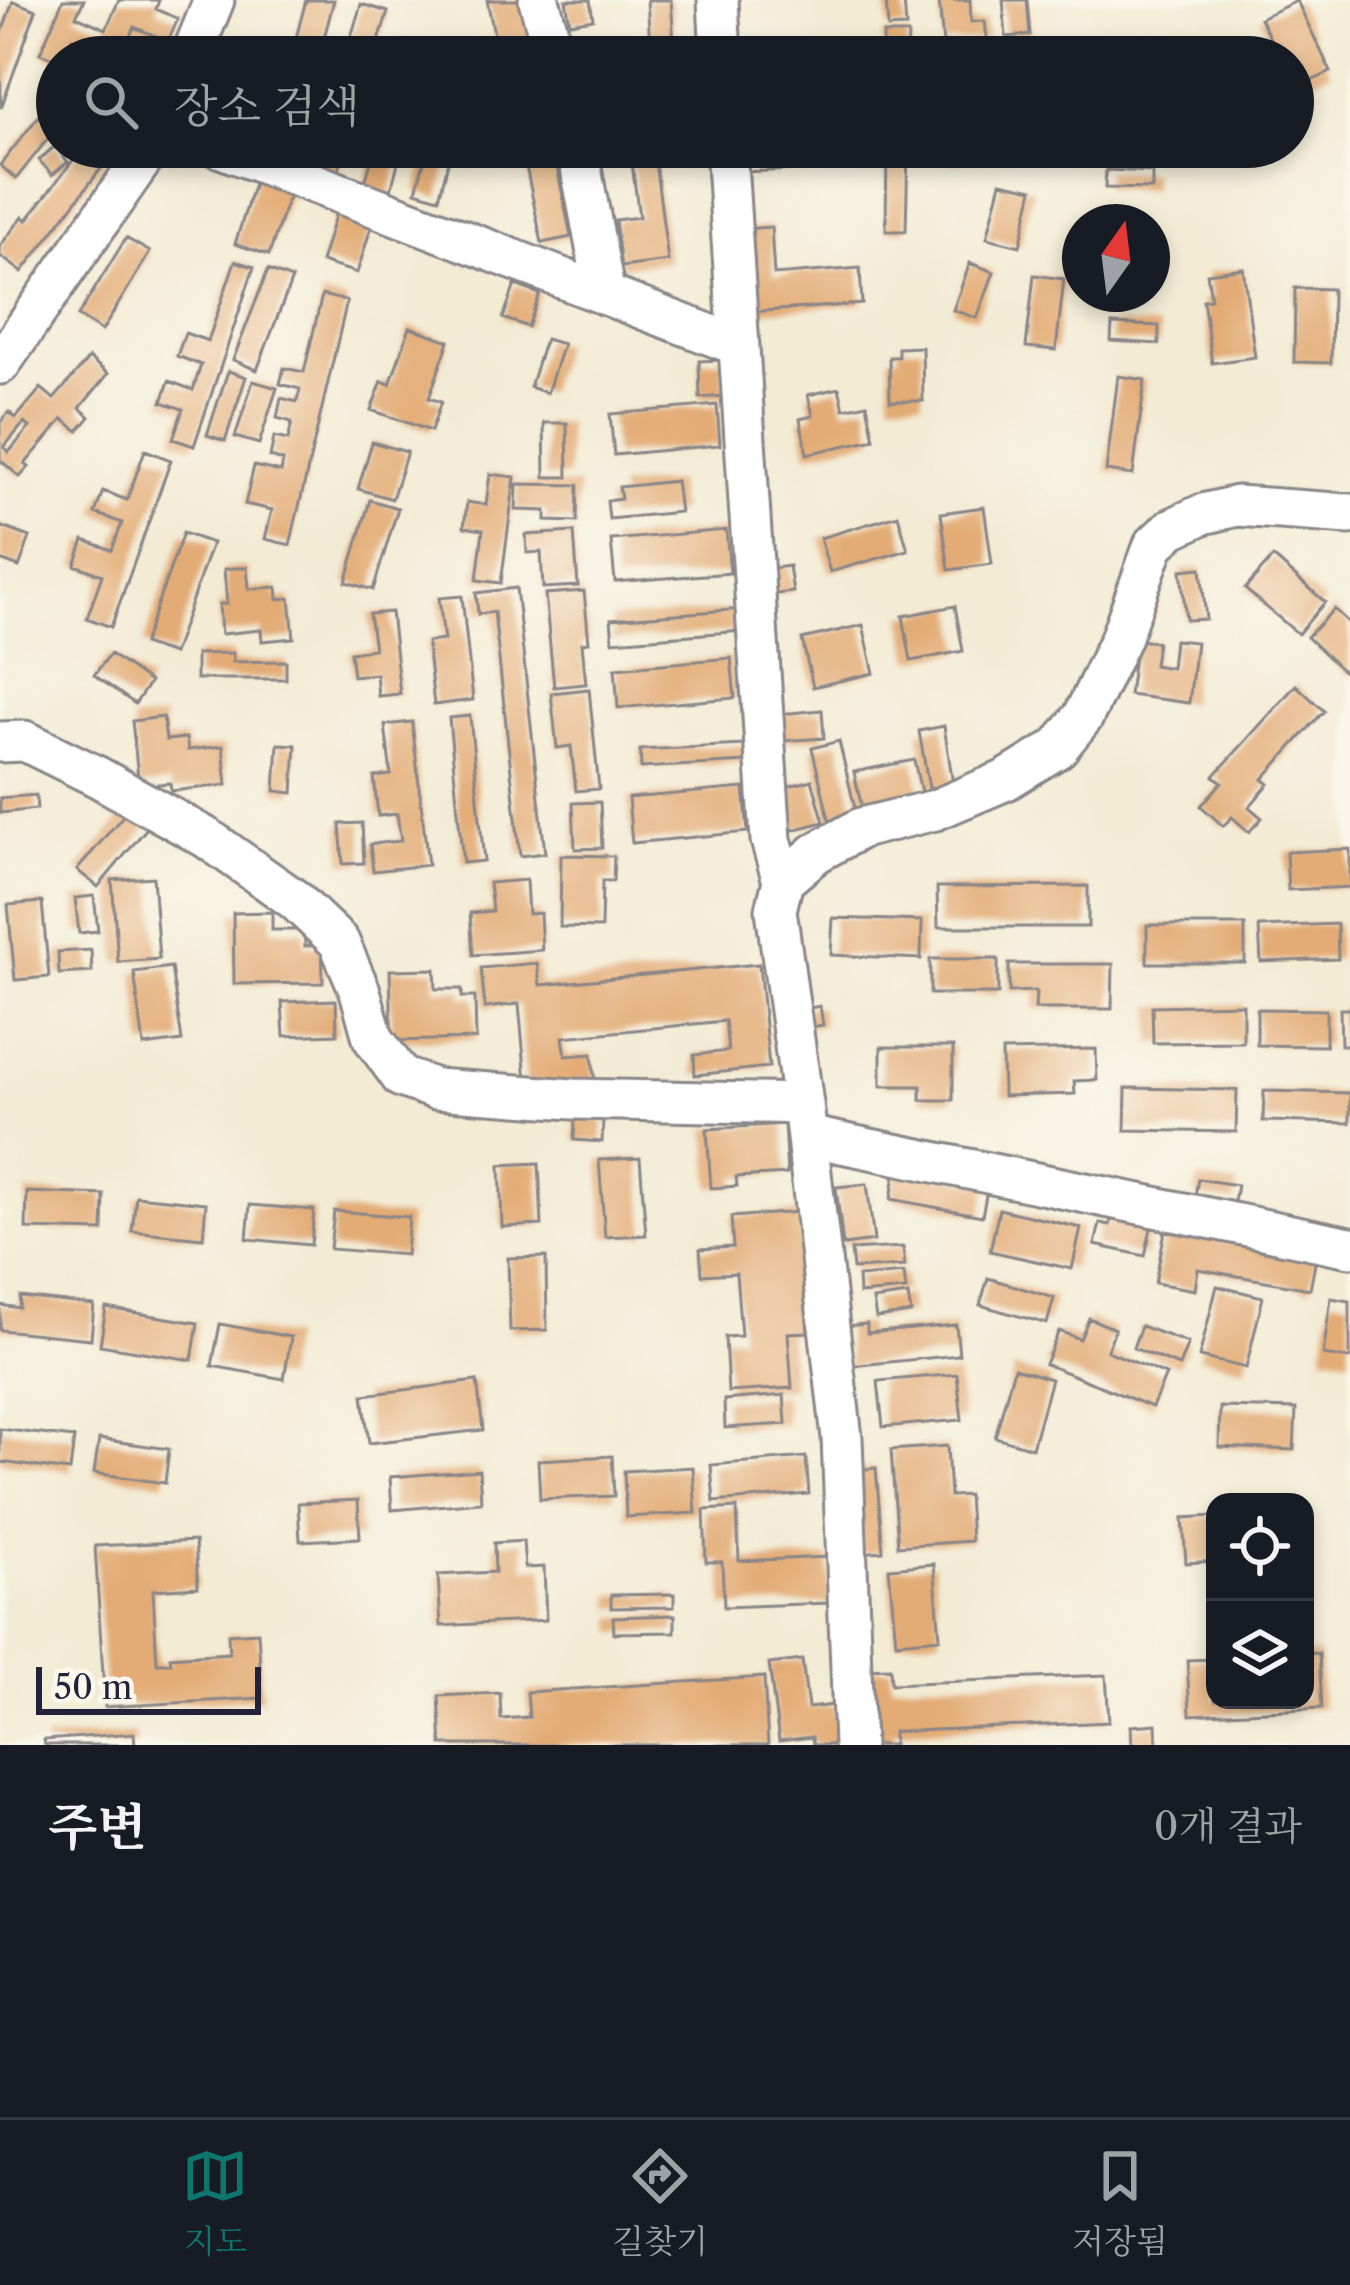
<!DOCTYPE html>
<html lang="ko">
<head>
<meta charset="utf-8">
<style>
	:root { --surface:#171b24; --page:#242831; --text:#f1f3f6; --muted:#9ea1a6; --line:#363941; --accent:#0f766e }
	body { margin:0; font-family:"Libre Caslon Text","Noto Serif KR",serif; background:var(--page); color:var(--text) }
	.controls { position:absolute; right:36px; bottom:36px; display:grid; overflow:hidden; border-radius:24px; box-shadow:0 6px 18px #0003 }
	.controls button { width:108px; height:108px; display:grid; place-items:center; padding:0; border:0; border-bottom:3px solid var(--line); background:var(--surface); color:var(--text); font:60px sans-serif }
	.compass { position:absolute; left:1062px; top:204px; width:108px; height:108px; border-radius:50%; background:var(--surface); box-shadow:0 6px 18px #0003; rotate:14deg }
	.scale { position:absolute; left:36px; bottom:30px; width:225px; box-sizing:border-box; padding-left:12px; border:6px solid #22223b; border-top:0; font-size:33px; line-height:42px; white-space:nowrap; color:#22223b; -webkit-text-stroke:9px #fbf7ec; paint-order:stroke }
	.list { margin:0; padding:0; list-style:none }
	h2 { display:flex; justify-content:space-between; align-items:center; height:156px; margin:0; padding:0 48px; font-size:51px }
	h2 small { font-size:39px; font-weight:400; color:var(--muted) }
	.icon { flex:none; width:66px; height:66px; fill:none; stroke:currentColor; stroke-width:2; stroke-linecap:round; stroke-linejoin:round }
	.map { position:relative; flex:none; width:1350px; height:1745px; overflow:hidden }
	.search { position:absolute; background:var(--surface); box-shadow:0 6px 18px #0003; left:36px; right:36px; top:36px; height:132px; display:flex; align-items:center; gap:30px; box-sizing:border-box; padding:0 42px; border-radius:66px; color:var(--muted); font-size:45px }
	.sheet { height:372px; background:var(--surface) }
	nav { display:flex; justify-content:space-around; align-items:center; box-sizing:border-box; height:168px; border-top:3px solid var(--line); background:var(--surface); font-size:33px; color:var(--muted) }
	nav a { display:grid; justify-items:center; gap:6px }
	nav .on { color:var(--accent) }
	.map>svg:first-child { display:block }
	.building { fill:#e3ac76; fill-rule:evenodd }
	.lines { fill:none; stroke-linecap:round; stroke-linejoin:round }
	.minor-casing { stroke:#8a8688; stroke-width:45 }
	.minor { stroke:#fff; stroke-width:39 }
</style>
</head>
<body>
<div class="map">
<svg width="1350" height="1745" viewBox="0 0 1350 1745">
	<rect width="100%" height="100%" fill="#fbf7ec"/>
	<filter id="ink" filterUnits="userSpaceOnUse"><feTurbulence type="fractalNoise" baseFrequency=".00833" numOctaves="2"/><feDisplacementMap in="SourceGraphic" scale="24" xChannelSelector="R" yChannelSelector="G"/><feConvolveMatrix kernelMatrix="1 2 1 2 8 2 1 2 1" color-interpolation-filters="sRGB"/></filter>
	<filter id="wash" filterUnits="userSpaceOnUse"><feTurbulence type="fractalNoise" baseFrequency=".004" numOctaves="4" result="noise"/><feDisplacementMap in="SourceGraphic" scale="48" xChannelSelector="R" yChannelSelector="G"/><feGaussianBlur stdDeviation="2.7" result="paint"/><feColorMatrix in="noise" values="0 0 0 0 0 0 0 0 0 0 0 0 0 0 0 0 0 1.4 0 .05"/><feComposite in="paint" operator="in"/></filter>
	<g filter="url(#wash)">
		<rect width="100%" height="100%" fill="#f3ebd4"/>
		<g id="blocks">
			<path class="building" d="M63,0H84L76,16L106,29L119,0H159L156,9L178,19L168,41L134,27L121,57H94L97,49L72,38L64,57L57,60L40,53Z
				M306,0H334L319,57H291Z
				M487,0H530L539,46L531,47L533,57H499Z
				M566,0H590L593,19L570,23Z
				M647,0H671L674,42L650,44Z
				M886,0H904L906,27L888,28Z
				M939,0H970L971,22L985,21L987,39L943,43Z
				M1003,0H1027L1030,35L1006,37Z
				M13,1L36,10L1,108L0,38Z
				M1297,1L1331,72L1293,89V57H1279L1260,18Z
				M361,4L388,12L374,57H345Z
				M883,34H908L907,57H883Z
				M246,40L270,47L267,57H241Z
				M404,41L429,49L427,57H399Z
				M454,48L483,56V57H451Z
				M52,99L57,102V127L16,179L0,165Z
				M55,146L68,162L52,175L39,160Z
				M83,147H103L112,154L22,272L0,256V246L23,216L27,220Z
				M317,147H346L338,172L311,164Z
				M375,147H402L390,194L364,186Z
				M428,147H452L439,198L416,191Z
				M522,147H553L571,237L542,243Z
				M738,147H845L846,168L739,172Z
				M887,147H908L906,231H886Z
				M933,147H964L962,163L931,159Z
				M1109,147H1166V155L1109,158Z
				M654,153L668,261L621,267L615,220L639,217L631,156Z
				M1106,170L1152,172V189L1105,188Z
				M257,174L292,186L269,255L235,244Z
				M1001,182L1033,189L1020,246L987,238Z
				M337,209L373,221L357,273L321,262Z
				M771,227L774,275L860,268L862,304L748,312L743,229Z
				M126,238L150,252L102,331L78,316Z
				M235,261L254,267L194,446L173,439L183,409L162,402L169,381L193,390L201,365L177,356L185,333L208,341Z
				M970,263L994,272L977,318L953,310Z
				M1243,268L1255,357L1212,363L1203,300L1211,299L1207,273Z
				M268,270L292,279L257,370L233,360Z
				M1034,275L1064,279L1056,350L1026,347Z
				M515,285L540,294L528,327L503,318Z
				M1295,288L1332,289L1331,363L1294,362Z
				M322,295L347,301L290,545L265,539L272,510L245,504L254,466L281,472L283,461L270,457L274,437L288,440L292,422L277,418L281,398L297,402L300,389L280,384L284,368L304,372Z
				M1112,324L1159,326V344L1111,341Z
				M410,327L449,341L429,398L441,402L431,431L371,410L382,381L390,384Z
				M545,339L563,344L547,393L530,387Z
				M922,347L923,401H890L889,357H898V348Z
				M89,358L108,374L80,408L90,417L78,431L63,419L25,464L29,467L20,477L0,460V423L9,412L16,418L41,388L54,399ZM24,423L30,427L9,452L4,447Z
				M723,360L725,396L700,398L699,361Z
				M228,371L246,377L225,441L207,435Z
				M1118,376L1145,380L1133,475L1106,471Z
				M253,381L277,388L259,444L235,437Z
				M839,388L844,409L867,404L874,439L807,454L800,419L813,416L808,395Z
				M717,405L720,445L614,455L610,414Z
				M544,423H567L568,477H545Z
				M372,442L407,452L392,499L358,489Z
				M145,450L171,460L111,627L87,618L102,575L75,565L84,540L112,550L122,523L95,513L103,491L127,500Z
				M490,474L515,477L501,583L477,580L483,530L464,527L467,502L486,505Z
				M676,481L680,512L609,519L607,501L621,499L619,487Z
				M517,484L578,485L577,522L546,521V511L516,510Z
				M370,500L398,508L373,590L346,582Z
				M984,507L992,564L949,570L941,513Z
				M898,515L908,550L830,572L820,538Z
				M0,526L30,537L19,567L0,560Z
				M726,530L730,573L615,582L611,540Z
				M574,532L578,586L543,588L541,552L527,553L526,535Z
				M183,533L212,543L173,654L143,644Z
				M1273,557L1325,602L1298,634L1245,589Z
				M789,566L793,592L769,595L766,569Z
				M247,567L249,589L277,587L278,599L290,598L294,638L262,641L261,630L221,634L219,604H227L224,569Z
				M1201,568L1206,619L1186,620L1181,570Z
				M516,588L545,853L520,856L494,612L478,614L476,593Z
				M584,591L589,642L582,643L586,684L554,687L545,594Z
				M462,596L473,700L434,705L427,642L444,640L439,598Z
				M955,606L963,651L911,661L903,616Z
				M742,609L743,631L613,641L611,619Z
				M1334,609L1350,624V678L1307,637Z
				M391,612L400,694L378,696L376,674L353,676L350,652L374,649L369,614Z
				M863,625L874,673L813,687L802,639Z
				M1136,640L1157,642L1154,665L1171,668L1174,640L1196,642L1189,703L1129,695Z
				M233,653V662L286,661V679H196V654Z
				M110,654L150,682L135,704L94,675Z
				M731,658L735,698L618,708L615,668Z
				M1296,685L1324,711L1263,779L1269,784L1249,807L1262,818L1249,832L1232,817L1223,826L1201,806L1222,782L1214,776Z
				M589,689L599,789L576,791L571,746L557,748L551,693Z
				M822,710L824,738L782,741L780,714Z
				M470,716L484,861L463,863L449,718Z
				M163,717L166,740L186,738L188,750L223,746L227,785L171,791L170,783L139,786L132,721Z
				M412,722L428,865L373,871L370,844L401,841L397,814L378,816L374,777L391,775L385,725Z
				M944,726L953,784L929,788L919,731Z
				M839,741L857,817L830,823L812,748Z
				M278,744L296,745L293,793L275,791Z
				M745,745L746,762L641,768L640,750Z
				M914,760L923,801L863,813L854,772Z
				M812,780L824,822L789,831L778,789Z
				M744,788L748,832L632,843L628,798Z
				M36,795L37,809L0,813V798Z
				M600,802L602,848L575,849L573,803Z
				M127,811L147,828L98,887L77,870Z
				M362,823L364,863L343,864L340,824Z
				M1350,849V887L1288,890L1286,852Z
				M561,855L614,856L613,881H602L601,928L560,927Z
				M153,877L159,959L118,962L112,880Z
				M526,880L528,914L540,913L542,950L473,955L470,913L492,911L489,883Z
				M1088,886V927H938L937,887Z
				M94,896L98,931L79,933L75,898Z
				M42,902L49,977L15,980L8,905Z
				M272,912V930H304L305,946H322L323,983L234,984L233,913Z
				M833,918L922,921L921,959L831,955Z
				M1337,924L1338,959L1261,962L1259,927Z
				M1147,925H1245V963H1147Z
				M91,950L92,972L59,974L58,952Z
				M930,959H998V994H930Z
				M537,963L540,985L759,964L769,1067L695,1075L694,1055L728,1051L725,1021L563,1037L566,1056L592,1054L595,1084L527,1091L519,1004L485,1008L481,968Z
				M1009,964H1113L1112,1009H1035L1036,991L1009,992Z
				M171,967L182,1041L144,1046L134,972Z
				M435,969L436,989H462V997H475L476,1039L392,1041L390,970Z
				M336,1000L337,1034L284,1036L282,1002Z
				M1243,1004V1042L1153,1043L1152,1006Z
				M820,1006L823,1025L803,1028L800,1010Z
				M1257,1009L1326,1010V1046L1257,1045Z
				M1340,1009H1350V1045H1341Z
				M881,1047H953V1100H921V1086H881Z
				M1096,1049L1097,1080L1074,1081L1075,1094L1003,1096L1002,1051Z
				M1126,1088L1237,1090L1236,1132L1125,1130Z
				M1264,1091L1350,1093V1123L1263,1121Z
				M575,1119L603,1120L602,1142L574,1140Z
				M784,1124L787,1174L736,1177L737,1186L711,1188L707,1129Z
				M640,1158L646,1235L605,1237L599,1160Z
				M539,1163L542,1225L502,1227L500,1165Z
				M896,1168L988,1185L982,1216L891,1199Z
				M1198,1179L1237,1185L1234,1202L1195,1196Z
				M867,1184L874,1241L843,1245L836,1187Z
				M27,1192L104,1195L103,1231L26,1229Z
				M136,1196L206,1203L203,1238L132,1231Z
				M250,1205L314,1210L311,1245L247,1239Z
				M999,1209L1081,1228L1072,1269L990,1251Z
				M334,1211L409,1217L406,1255L330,1249Z
				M799,1212L808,1332L788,1333L792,1388L728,1392L725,1337L741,1336L736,1273L702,1275L700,1249L733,1247L731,1217Z
				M1113,1213L1152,1223L1145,1256L1095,1245L1100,1223L1110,1225Z
				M1165,1231L1316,1258L1310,1289L1198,1269L1195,1290L1155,1283Z
				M903,1247L905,1266L853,1269L851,1250Z
				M546,1257L547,1330L510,1331L508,1258Z
				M904,1273L906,1290L859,1294L858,1277Z
				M988,1278L1054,1298L1047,1324L980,1305Z
				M1217,1286L1263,1297L1246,1368L1199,1357Z
				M908,1295L911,1313L876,1318L873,1300Z
				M20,1297L94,1305L91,1339L0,1330V1305L19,1308Z
				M1331,1298L1350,1301V1359L1323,1355Z
				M106,1308L198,1323L192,1360L100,1345Z
				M1089,1318L1115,1329L1107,1351L1166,1375L1152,1407L1045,1364L1059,1331L1080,1339Z
				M220,1324L291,1337L284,1379L212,1366Z
				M867,1324V1333L956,1325L959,1355L849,1366L845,1326Z
				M1141,1326L1188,1343L1179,1366L1133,1348Z
				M1014,1368L1051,1379L1032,1448L995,1437Z
				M957,1374L962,1420L883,1427L878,1381Z
				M477,1381L483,1430L369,1443L363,1395Z
				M784,1395L786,1424L725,1428L724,1400Z
				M1220,1407L1296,1409L1294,1450L1219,1447Z
				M0,1429L74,1438L70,1471L0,1462Z
				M99,1439L169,1449L165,1483L94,1473Z
				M947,1446L950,1496L968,1495L971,1541L898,1546L891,1450Z
				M612,1456L614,1496L540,1499L538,1460Z
				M806,1457L809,1494L714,1502L711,1465Z
				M693,1467L696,1513L626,1517L624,1471Z
				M876,1468L883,1551L862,1553L855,1470Z
				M479,1470L481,1502L392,1510L390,1477Z
				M358,1500L360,1538L300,1541L298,1503Z
				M737,1508L739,1561L829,1557L830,1603L724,1607L722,1562H706L704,1510Z
				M1215,1516V1561L1186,1563L1183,1518Z
				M195,1541L198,1587L153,1590L157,1663H171L170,1657L229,1653L228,1634L258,1632L262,1698L105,1707L95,1546Z
				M523,1541L525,1568L544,1567L546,1620L441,1626L438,1575L495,1572L494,1543Z
				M934,1564L940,1638L896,1642L889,1568Z
				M674,1594V1607L611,1608V1595Z
				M675,1615V1632L614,1633L613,1617Z
				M1319,1653L1322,1708L1190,1715L1187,1660L1215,1659V1700H1305V1654Z
				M802,1660L808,1708L834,1705L840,1745H813L812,1737L779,1741L769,1664Z
				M890,1668L891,1684L1106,1675L1109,1722L893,1732V1745H867L864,1669Z
				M764,1677L768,1745H442L439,1696L500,1693L501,1719L529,1717L527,1692Z
				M1156,1724L1157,1745H1132L1131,1726Z
				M134,1733L135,1745H45L44,1740Z"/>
		</g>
	</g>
	<g filter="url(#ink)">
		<use href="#blocks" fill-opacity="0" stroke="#8a8688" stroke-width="3"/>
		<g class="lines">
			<defs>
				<path id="minor" d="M539,0L555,57
					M718,0L721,57
					M191,57L214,0
					M219,147L737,345
					M577,147L605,295
					M726,147L771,840L783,881
					M0,364L151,147
					M0,742L25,741L98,777L207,838L295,900L339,942L360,991L373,1038L401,1077L435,1089L573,1099L803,1104
					M807,1136L1350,1247
					M854,1745L842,1438L803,1104L776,910L783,881L816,853L861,828L935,810L1006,780L1058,748L1083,717L1120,639L1154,545L1171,529L1203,514L1237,506L1350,514"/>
			</defs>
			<use href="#minor" class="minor-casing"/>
			<use href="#minor" class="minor"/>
		</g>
	</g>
</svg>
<div class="controls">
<button><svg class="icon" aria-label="locate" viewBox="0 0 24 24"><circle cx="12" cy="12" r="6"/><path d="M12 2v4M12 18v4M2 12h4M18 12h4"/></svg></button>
<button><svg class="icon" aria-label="layers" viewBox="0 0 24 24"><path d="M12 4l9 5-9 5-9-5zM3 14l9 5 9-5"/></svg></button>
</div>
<svg class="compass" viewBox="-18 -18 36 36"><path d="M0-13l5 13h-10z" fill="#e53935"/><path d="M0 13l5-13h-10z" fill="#9ea1a6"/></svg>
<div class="scale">50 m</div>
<div class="search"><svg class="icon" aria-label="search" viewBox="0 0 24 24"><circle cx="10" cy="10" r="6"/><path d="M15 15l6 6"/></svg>장소 검색</div>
</div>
<section class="sheet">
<h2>주변<small>0개 결과</small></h2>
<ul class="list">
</ul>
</section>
<nav>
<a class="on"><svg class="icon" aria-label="map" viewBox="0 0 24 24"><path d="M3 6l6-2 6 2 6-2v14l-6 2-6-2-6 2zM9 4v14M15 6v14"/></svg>지도</a>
<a><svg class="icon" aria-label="directions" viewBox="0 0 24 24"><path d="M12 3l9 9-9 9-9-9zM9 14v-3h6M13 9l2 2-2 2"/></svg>길찾기</a>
<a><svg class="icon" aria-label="saved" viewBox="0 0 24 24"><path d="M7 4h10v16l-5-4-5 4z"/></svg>저장됨</a>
</nav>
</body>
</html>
